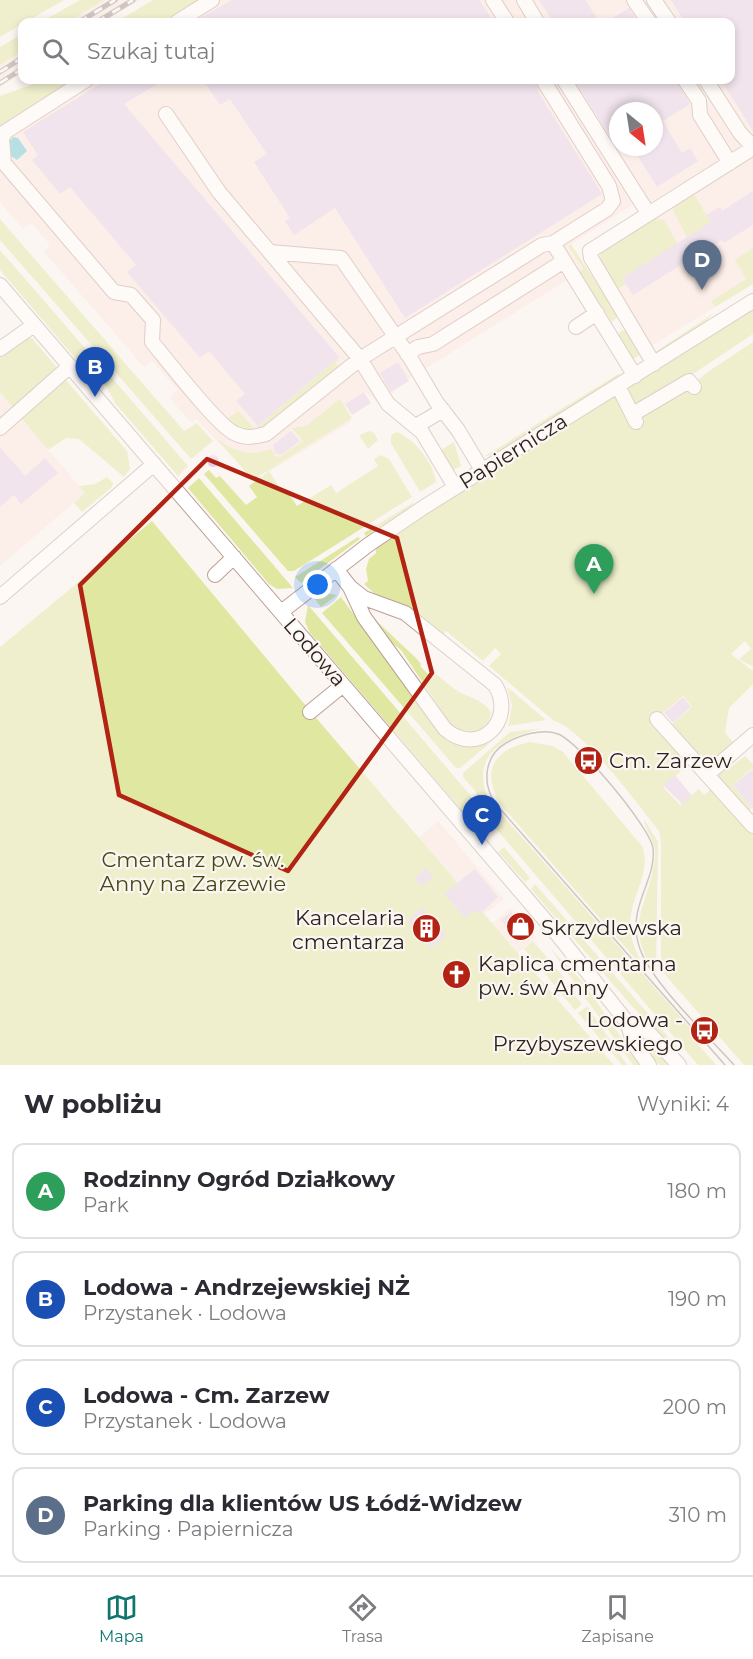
<!DOCTYPE html>
<html lang="pl">
<head>
<meta charset="utf-8">
<style>
	:root { --surface:#fff; --page:#f7f7f7; --text:#2b2b33; --muted:#7c7c81; --line:#e1e1e2; --accent:#0f766e }
	body { margin:0; font-family:Montserrat,sans-serif; background:var(--page); color:var(--text) }
	.compass { position:absolute; left:609px; top:102px; width:54px; height:54px; border-radius:50%; background:var(--surface); box-shadow:0 3px 9px #0003; rotate:150deg }
	.you { position:absolute; left:318px; top:585px; width:21px; height:21px; margin:-15px; border:4px solid #fff; border-radius:50%; background:#1a73e8; box-shadow:0 0 0 9px #1a73e833 }
	.badge { display:grid; place-items:center; width:39px; height:39px; border-radius:50%; background:var(--accent); color:#fff; font-size:20px; font-weight:700 }
	.pin { position:absolute; translate:-50% -50px; filter:drop-shadow(0 2px 3px #0008) }
	.pin::after { content:''; position:absolute; top:32px; width:21px; height:18px; background:inherit; clip-path:polygon(0 0,100% 0,50% 100%) }
	.list { margin:0; padding:0; list-style:none }
	h2 { display:flex; justify-content:space-between; align-items:center; height:78px; margin:0; padding:0 24px; font-size:26px }
	h2 small { font-size:20px; font-weight:400; color:var(--muted) }
	.list li { display:grid; grid-template-columns:39px 1fr auto; gap:18px; align-items:center; box-sizing:border-box; height:96px; margin:0 12px 12px; padding:0 12px; border:2px solid var(--line); border-radius:12px }
	.list b { display:block; font-size:22px; white-space:nowrap }
	.list p { margin:0; font-size:20px; white-space:nowrap; color:var(--muted) }
	.list em { font-size:20px; font-style:normal; color:var(--muted) }
	.icon { flex:none; width:33px; height:33px; fill:none; stroke:currentColor; stroke-width:2; stroke-linecap:round; stroke-linejoin:round }
	.map { position:relative; flex:none; width:753px; height:1065px; overflow:hidden }
	.search { position:absolute; background:var(--surface); box-shadow:0 3px 9px #0003; left:18px; right:18px; top:18px; height:66px; display:flex; align-items:center; gap:15px; box-sizing:border-box; padding:0 21px; border-radius:12px; color:var(--muted); font-size:22px }
	.sheet { height:510px; background:var(--surface) }
	nav { display:flex; justify-content:space-around; align-items:center; box-sizing:border-box; height:84px; border-top:2px solid var(--line); background:var(--surface); font-size:16px; color:var(--muted) }
	nav a { display:grid; justify-items:center; gap:3px }
	nav .on { color:var(--accent) }
	.map>svg:first-child { display:block }
	.built { fill:#fde5dc; fill-rule:evenodd }
	.green { fill:#dfe7a1 }
	.water { fill:#64c5d4 }
	.building { fill:#e4cfe6 }
	.lines { fill:none; stroke-linecap:round; stroke-linejoin:round }
	.minor-casing { stroke:#bca094; stroke-width:16 }
	.minor { stroke:#fff; stroke-width:14 }
	.tram { stroke:#958d89; stroke-width:1.5 }
	.rail-casing { stroke:#958d89; stroke-width:5 }
	.rail { stroke:#fcf6f3; stroke-width:3; stroke-dasharray:9; stroke-linecap:butt }
	.marked { fill:none; stroke:#b22314; stroke-width:4.5; stroke-linejoin:round }
	.labels { text-anchor:middle; dominant-baseline:central; stroke-width:4.5; stroke-linejoin:round; paint-order:stroke }
	.street-label { font-size:21px; fill:#2d221e; stroke:#fcf6f3 }
	.poi-label { font-size:21px; fill:#2d221e; stroke:#fcf6f3; text-anchor:start }
	.park-label { font-size:21px; fill:#454913; stroke:#fcf6f3 }
</style>
</head>
<body>
<div class="map">
<svg width="753" height="1065" viewBox="0 0 753 1065">
	<rect width="100%" height="100%" fill="#fcf6f3"/>
	<path class="built" d="M104,0H140L104,22H68Z
		M200,0H753V139L638,210L634,204L568,246L583,270L409,379L380,403L364,392L345,404L351,422L267,473L248,452L233,458L196,419L191,423L170,398L178,390L152,361L144,367L44,252L50,245L31,223L23,229L0,202V126L73,80H730V22H164ZM618,111H654V147H618Z
		M22,51V73L0,88V65Z
		M753,157V284L650,347L600,263L599,257L602,251Z
		M0,392L85,493L0,566Z
		M438,821L504,899L485,914L419,838Z
		M511,908L536,938L518,953L493,923Z"/>
	<path class="green" d="M0,0H64L0,37Z
		M80,0H104L68,22H41Z
		M153,0H200L164,22H116Z
		M22,34V51L0,65V47Z
		M45,80H73L0,126V96Z
		M693,193L711,222L687,237L673,210L675,205Z
		M652,218L664,220L678,244L623,279L626,284L616,290C609,279 595,264 602,251Z
		M0,219L184,431L197,423L213,441L191,459L0,240Z
		M571,244L618,316L612,322L578,272L583,269L568,246Z
		M753,248V284L715,307L711,301L746,279L735,260Z
		M0,250L104,370L93,379L0,270Z
		M753,309V334L684,380L636,407L626,388Z
		M714,313C700,327 676,352 655,352Z
		M622,330L629,332L642,354L633,359L618,335Z
		M23,338H32L58,369L15,410L0,392V355Z
		M753,342V667L739,659L751,649L745,641L731,654L753,671V684L729,708L725,732L735,745L709,765L669,727L692,707L683,696L655,720L691,762L663,787L680,805L699,789L704,795L711,789L753,832V1065H744L661,970V843L659,831C639,806 582,728 554,721L489,666L501,654L495,648L483,661L446,631L443,635L405,605L377,596L364,584L368,581L366,569L369,559L376,553V549L399,531L612,397L616,398L624,411L639,415L678,392L698,384L699,379L706,373Z
		M339,357L336,363L339,368L269,427L246,432L226,420L238,411L255,429Z
		M108,373L188,466L178,476L115,403L105,384L101,387L97,383Z
		M620,373L618,378L495,455L485,456Z
		M65,379L127,451L130,469L124,477L79,439L66,438L48,450L19,415Z
		M340,399L352,418L253,480L216,438C235,452 248,457 271,449L275,456L280,457L303,441L292,428L306,426Z
		M369,431L374,433L378,440L368,449L359,435Z
		M397,432C415,439 434,464 436,482L420,492L391,443V435Z
		M454,442L461,466L452,471L439,451Z
		M381,455L389,459L412,497L294,571H288L204,474L209,470L216,478L220,476L246,505L257,497L249,486L269,471L283,493L287,491L297,506L331,485L336,493L378,466L374,459Z
		M107,477L113,483L112,487L82,512L74,503L85,493L79,486L95,484Z
		M199,478L293,588L277,589L269,584L188,488Z
		M414,502L411,507L366,536L364,533Z
		M152,521L311,712L614,1065H0V647Z
		M358,537L360,539L301,583L295,577Z
		M325,593L337,595L321,607L314,598Z
		M341,597L446,740L471,747L490,743L460,768H456L322,613Z
		M308,605L471,796L473,812L483,823L477,828L310,633L305,622Z
		M369,614L416,658L421,664L420,666L432,678L436,674C444,680 451,687 459,692C471,698 483,700 491,712C488,733 470,735 454,729L401,650L388,640Z
		M507,687L546,720L508,726L512,706Z
		M543,728C506,737 468,754 489,800L701,1040L698,1044L716,1065H698L480,810L476,792L463,777V773L510,732Z
		M530,742L552,746L563,752L642,846C651,870 635,890 631,914C627,935 636,952 646,971L501,805C481,773 492,749 530,742Z
		M745,756L753,764V768L733,785L752,808L747,812L717,774L723,766L727,770Z
		M644,819L658,842L656,974C621,923 649,907 655,858C657,841 644,830 644,819Z
		M504,847L530,878L525,882L498,852Z
		M535,884L678,1048L675,1051L631,1005L531,889Z
		M533,941L565,979L556,987L524,949Z
		M550,948L583,982L640,1065H633Z
		M566,985L582,1004L575,1010L559,991Z
		M587,1006L627,1065H622L578,1013Z
		M634,1030L643,1036L670,1065H659L642,1045Z"/>
	<path class="water" d="M13,137L18,138L27,151L17,160L11,156L10,141Z"/>
	<path class="building" d="M232,0H479L494,22H193Z
		M539,0H585L600,22H553Z
		M671,0H753V131L721,80H730V22H685Z
		M629,8L638,22H606L621,13Z
		M106,80H164L124,104L339,357L258,426L236,401L245,394L209,351L200,358L127,272L136,265L70,187L60,194L32,160L38,155L23,132Z
		M203,80H534L540,95L602,194L405,318L335,208L294,235L285,221L290,218L254,162L267,154L230,99L220,105Z
		M574,80H662L666,84L676,80L690,104L663,121L682,153L690,148L698,161L657,187L632,147H654V111H618V138L613,141Z
		M753,191V225L724,243L722,240L698,255L704,265L695,270L689,260L633,295L622,278L711,222L706,215L720,207L722,211Z
		M398,362L409,381L391,392L380,373Z
		M364,392L371,403L352,415L345,404Z
		M291,431L300,441L281,455L275,453L273,445Z
		M0,447L25,476L45,458L58,473L21,504L14,495L0,507Z
		M207 461a6 6 0 1 1 12 0a6 6 0 1 1-12 0Z
		M683,697L691,707L673,723L664,713Z
		M753,769V809L733,785Z
		M675,775L692,796L682,804L663,785Z
		M426,868L433,877L422,886L414,878Z
		M475,869L498,897L480,914L473,910L465,918L444,894Z
		M422,908L446,936L431,948L407,921Z
		M511,912L527,930L518,939L501,920Z
		M453,961L469,981L463,991L445,968Z"/>
	<g class="lines">
		<defs>
			<path id="minor" d="M493,0L507,22
				M524,0L537,22
				M634,0L649,22
				M654,0L669,22
				M177,22L212,0
				M86,80L5,132L2,139L4,163L114,292L131,295L153,320L152,342C167,360 217,425 234,433C245,439 255,437 266,434L360,359L542,245L553,243
				M543,80L609,186L613,201L607,209L553,243L635,376
				M564,80L648,213
				M685,80L699,101L700,115L730,163
				M706,80L740,133L753,147
				M166,114L219,192L360,359L388,404L422,432L455,487
				M270,252L341,258L409,356L437,403L458,430L482,470
				M0,285L557,934L627,1022L634,1044L649,1065
				M576,327L597,313
				M0,349L34,325
				M407,354L418,347L433,344L564,261
				M654,364L591,258L590,251L753,148
				M618,386L636,422
				M633,414L689,381L694,387
				M416,426L443,410
				M0,428L70,366
				M336,569L350,587L364,598L405,613L495,685C517,721 478,758 445,729L364,617L350,587
				M215,575L234,557
				M0,597L154,464
				M281,612L368,545L424,507L753,301
				M310,712L343,685
				M657,719L753,826
				M708,774L753,735
				M627,1022L648,1032L679,1065"/>
		</defs>
		<use href="#minor" class="minor-casing"/>
		<use href="#minor" class="minor"/>
		<path class="tram" d="M725,1065L495,803C482,783 484,756 506,743C520,735 542,728 558,734C578,741 650,827 653,848C657,882 625,907 640,949C652,983 709,1037 734,1065"/>
		<defs>
			<path id="rail" d="M79,22L115,0
				M97,22L133,0
				M0,72L22,58
				M0,83L22,69"/>
		</defs>
		<use href="#rail" class="rail-casing"/>
		<use href="#rail" class="rail"/>
	</g>
	<path d="M0 0H753V1065H0ZM207,459L397,538L432,673L288,871L119,795L80,585Z" fill="#fcf6f3" fill-opacity=".55" fill-rule="evenodd"/>
	<path class="marked" d="M207,459L397,538L432,673L288,871L119,795L80,585Z"/>
	<defs>
		<symbol id="bus-disc" viewBox="-11 -11 22 22"><circle r="9.5" fill="#b22314" stroke="#fcf6f3"/><path d="M-5-6H5V4H4V6H2V4H-2V6H-4V4H-5ZM-3.5-4V0h7V-4ZM-3.5 1.2v1.5H-2V1.2ZM2 1.2v1.5H3.5V1.2Z" fill="#fff"/></symbol>
		<symbol id="shop-disc" viewBox="-11 -11 22 22"><circle r="9.5" fill="#b22314" stroke="#fcf6f3"/><path d="M-5-2.5h2.3a2.7 3.5 0 0 1 5.4 0H5L5.5 6h-11ZM-1.5-2.5h3a1.5 2.3 0 0 0-3 0Z" fill="#fff"/></symbol>
		<symbol id="building-disc" viewBox="-11 -11 22 22"><circle r="9.5" fill="#b22314" stroke="#fcf6f3"/><path d="M-4-6H4V6H1V3H-1V6H-4ZM-2.5-4.3h1.7v1.8h-1.7ZM.8-4.3h1.7v1.8H.8ZM-2.5-1h1.7V.8h-1.7ZM.8-1h1.7V.8H.8Z" fill="#fff"/></symbol>
		<symbol id="church-disc" viewBox="-11 -11 22 22"><circle r="9.5" fill="#b22314" stroke="#fcf6f3"/><path d="M-1.2-6h2.4v3.5h3.3v2.4h-3.3V6h-2.4V-.1h-3.3v-2.4h3.3Z" fill="#fff"/></symbol>
	</defs>
	<g fill-rule="evenodd">
		<use href="#bus-disc" x="572" y="744" width="33" height="33"/>
		<use href="#shop-disc" x="504" y="910" width="33" height="33"/>
		<use href="#building-disc" x="410" y="912" width="33" height="33"/>
		<use href="#church-disc" x="440" y="958" width="33" height="33"/>
		<use href="#bus-disc" x="688" y="1014" width="33" height="33"/>
	</g>
	<g class="labels">
		<g class="street-label">
			<text transform="translate(513 451) rotate(-32)">Papiernicza</text>
			<text transform="translate(315 652) rotate(49)">Lodowa</text>
		</g>
		<g class="poi-label">
			<text x="609" y="760">Cm. Zarzew</text>
			<text x="405" y="917" text-anchor="end">Kancelaria<tspan x="405" dy="24">cmentarza</tspan></text>
			<text x="541" y="927">Skrzydlewska</text>
			<text x="478" y="963">Kaplica cmentarna<tspan x="478" dy="24">pw. św Anny</tspan></text>
			<text x="683" y="1019" text-anchor="end">Lodowa -<tspan x="683" dy="24">Przybyszewskiego</tspan></text>
		</g>
		<g class="park-label">
			<text x="193" y="859">Cmentarz pw. św.<tspan x="193" dy="24">Anny na Zarzewie</tspan></text>
		</g>
	</g>
</svg>
<svg class="compass" viewBox="-18 -18 36 36"><path d="M0-13l5 13h-10z" fill="#e53935"/><path d="M0 13l5-13h-10z" fill="#7c7c81"/></svg>
<div class="you"></div>
<div class="pin badge" style="left:594px;top:594px;background:#2e9e5b">A</div>
<div class="pin badge" style="left:95px;top:397px;background:#1a4fb4">B</div>
<div class="pin badge" style="left:482px;top:845px;background:#1a4fb4">C</div>
<div class="pin badge" style="left:702px;top:290px;background:#5c6f8a">D</div>
<div class="search"><svg class="icon" aria-label="search" viewBox="0 0 24 24"><circle cx="10" cy="10" r="6"/><path d="M15 15l6 6"/></svg>Szukaj tutaj</div>
</div>
<section class="sheet">
<h2>W pobliżu<small>Wyniki: 4</small></h2>
<ul class="list">
<li><span class="badge" style="background:#2e9e5b">A</span><div><b>Rodzinny Ogród Działkowy</b><p>Park</p></div><em>180 m</em></li>
<li><span class="badge" style="background:#1a4fb4">B</span><div><b>Lodowa - Andrzejewskiej NŻ</b><p>Przystanek · Lodowa</p></div><em>190 m</em></li>
<li><span class="badge" style="background:#1a4fb4">C</span><div><b>Lodowa - Cm. Zarzew</b><p>Przystanek · Lodowa</p></div><em>200 m</em></li>
<li><span class="badge" style="background:#5c6f8a">D</span><div><b>Parking dla klientów US Łódź-Widzew</b><p>Parking · Papiernicza</p></div><em>310 m</em></li>
</ul>
</section>
<nav>
<a class="on"><svg class="icon" aria-label="map" viewBox="0 0 24 24"><path d="M3 6l6-2 6 2 6-2v14l-6 2-6-2-6 2zM9 4v14M15 6v14"/></svg>Mapa</a>
<a><svg class="icon" aria-label="directions" viewBox="0 0 24 24"><path d="M12 3l9 9-9 9-9-9zM9 14v-3h6M13 9l2 2-2 2"/></svg>Trasa</a>
<a><svg class="icon" aria-label="saved" viewBox="0 0 24 24"><path d="M7 4h10v16l-5-4-5 4z"/></svg>Zapisane</a>
</nav>
</body>
</html>
